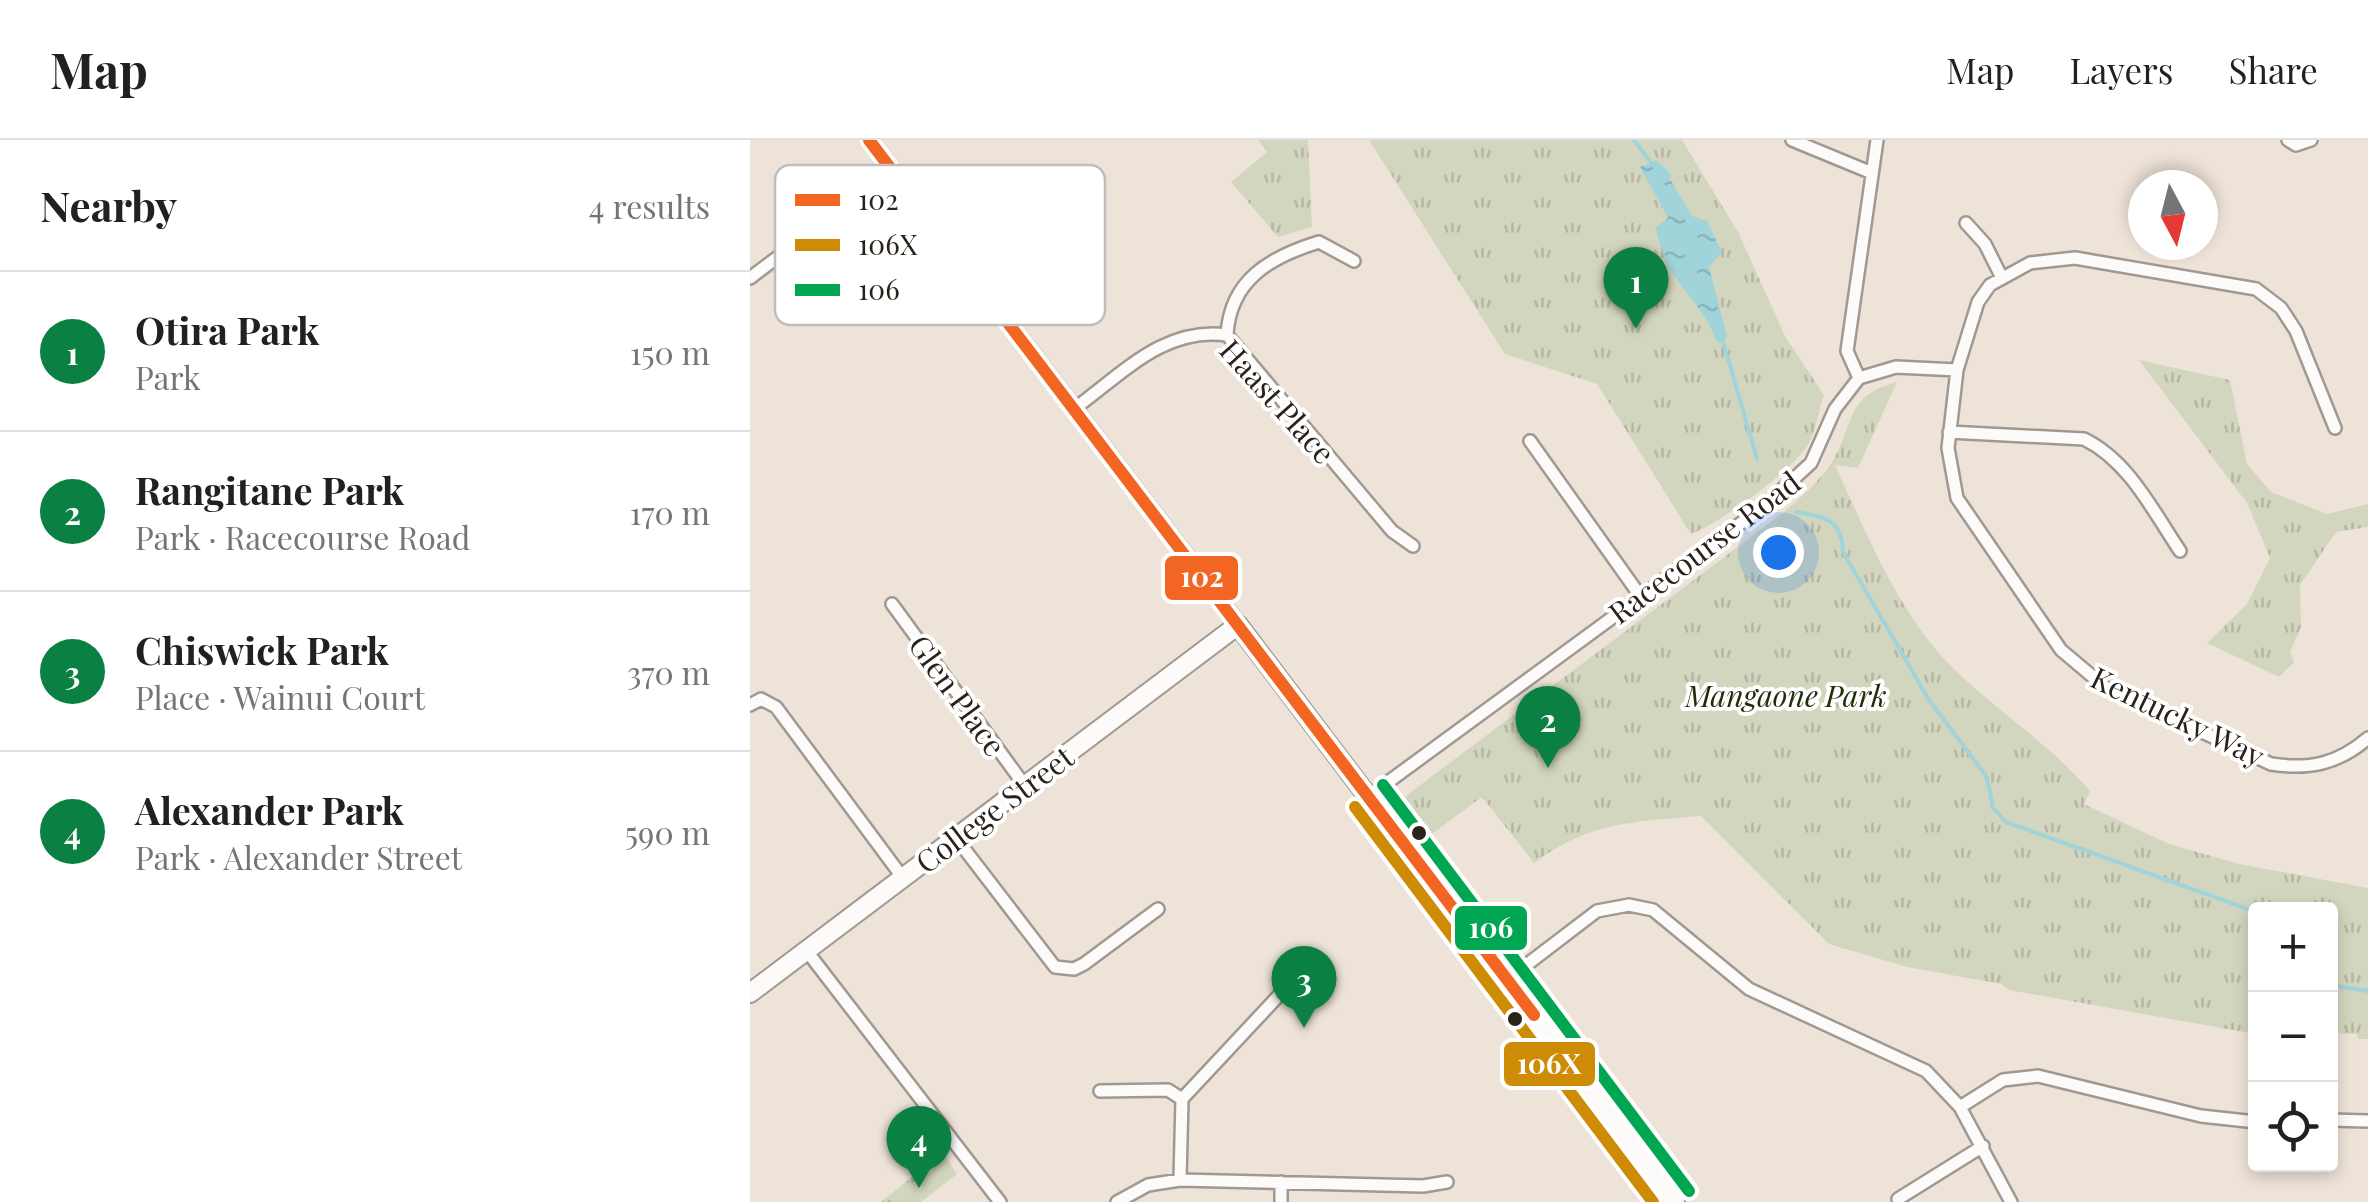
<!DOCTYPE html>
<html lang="en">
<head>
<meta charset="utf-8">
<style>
	:root { --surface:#fff; --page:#f2f2f2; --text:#202124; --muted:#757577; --line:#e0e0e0; --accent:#0b8043 }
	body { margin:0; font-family:"Playfair Display",serif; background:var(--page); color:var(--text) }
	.controls { position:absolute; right:30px; bottom:30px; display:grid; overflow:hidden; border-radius:10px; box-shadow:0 5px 15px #0003 }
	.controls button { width:90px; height:90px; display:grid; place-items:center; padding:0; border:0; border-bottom:2px solid var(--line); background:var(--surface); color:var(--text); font:50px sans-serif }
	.compass { position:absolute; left:1378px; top:30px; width:90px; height:90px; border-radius:50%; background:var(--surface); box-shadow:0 5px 15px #0003; rotate:173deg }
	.you { position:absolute; left:1028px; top:412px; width:35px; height:35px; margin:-25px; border:8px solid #fff; border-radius:50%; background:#1a73e8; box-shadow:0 0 0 15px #1a73e833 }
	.badge { display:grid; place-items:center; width:65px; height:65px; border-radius:50%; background:var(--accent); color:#fff; font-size:32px; font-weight:700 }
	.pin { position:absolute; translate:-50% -82px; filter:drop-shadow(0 2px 5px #0008) }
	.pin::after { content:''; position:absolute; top:52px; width:35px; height:30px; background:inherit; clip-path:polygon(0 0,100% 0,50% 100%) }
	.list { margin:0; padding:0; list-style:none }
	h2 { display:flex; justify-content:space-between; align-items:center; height:130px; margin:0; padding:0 40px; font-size:42px }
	h2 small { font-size:32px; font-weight:400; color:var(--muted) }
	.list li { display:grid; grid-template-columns:65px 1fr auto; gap:30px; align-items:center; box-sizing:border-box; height:160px; padding:0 40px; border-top:2px solid var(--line) }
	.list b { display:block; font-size:38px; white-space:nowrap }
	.list p { margin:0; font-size:32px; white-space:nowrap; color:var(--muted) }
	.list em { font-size:32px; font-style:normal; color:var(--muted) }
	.icon { flex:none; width:55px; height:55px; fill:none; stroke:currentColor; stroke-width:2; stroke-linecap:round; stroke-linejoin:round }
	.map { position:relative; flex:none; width:1618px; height:1062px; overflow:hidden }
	header { display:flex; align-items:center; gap:60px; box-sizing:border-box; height:140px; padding:0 50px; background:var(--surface); border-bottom:2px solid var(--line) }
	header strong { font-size:48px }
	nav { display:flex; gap:55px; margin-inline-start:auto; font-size:35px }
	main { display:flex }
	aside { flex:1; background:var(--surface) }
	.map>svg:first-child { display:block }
	.grass { fill:url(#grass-tufts) }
	.water { fill:url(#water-ripples) }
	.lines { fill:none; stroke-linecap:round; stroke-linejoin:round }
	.stream { stroke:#a0d3da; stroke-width:4 }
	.minor-casing { stroke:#a19991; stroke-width:16 }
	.tertiary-casing { stroke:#a19991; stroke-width:20 }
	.secondary-casing { stroke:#a19991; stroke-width:22 }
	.minor { stroke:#fcfbf9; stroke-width:11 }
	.tertiary { stroke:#fcfbf9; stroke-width:15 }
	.secondary { stroke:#fcfbf9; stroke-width:18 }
	.bus-1-casing { stroke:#fff; stroke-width:20 }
	.bus-2-casing { stroke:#fff; stroke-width:20 }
	.bus-3-casing { stroke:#fff; stroke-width:20 }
	.bus-1 { stroke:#f26522; stroke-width:12 }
	.bus-2 { stroke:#ce8c06; stroke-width:12 }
	.bus-3 { stroke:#00a651; stroke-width:12 }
	.bus-dot { fill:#2a231c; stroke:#fff; stroke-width:4 }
	.labels { text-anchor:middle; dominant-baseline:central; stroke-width:8; stroke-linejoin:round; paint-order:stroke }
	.street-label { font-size:30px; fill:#2a231c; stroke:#fff }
	.park-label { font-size:30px; font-style:italic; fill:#212f06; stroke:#fff }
	.key { fill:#fff; stroke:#bfbdbb; stroke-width:2.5 }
	.key-label { font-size:28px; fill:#2a231c }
	.line-badge { stroke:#fff; stroke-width:4 }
	.badge-label { font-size:28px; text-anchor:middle; font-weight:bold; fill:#fff }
</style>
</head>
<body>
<header>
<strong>Map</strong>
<nav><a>Map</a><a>Layers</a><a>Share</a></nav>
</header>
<main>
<aside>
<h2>Nearby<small>4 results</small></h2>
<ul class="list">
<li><span class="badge">1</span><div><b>Otira Park</b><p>Park</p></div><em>150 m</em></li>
<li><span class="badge">2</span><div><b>Rangitane Park</b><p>Park · Racecourse Road</p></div><em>170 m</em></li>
<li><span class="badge">3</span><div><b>Chiswick Park</b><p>Place · Wainui Court</p></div><em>370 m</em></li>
<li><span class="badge">4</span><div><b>Alexander Park</b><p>Park · Alexander Street</p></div><em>590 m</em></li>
</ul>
</aside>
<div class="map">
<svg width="1618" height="1062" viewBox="0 0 1618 1062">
	<defs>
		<pattern id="grass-tufts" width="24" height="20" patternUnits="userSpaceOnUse" patternTransform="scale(2.5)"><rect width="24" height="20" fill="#d3d6be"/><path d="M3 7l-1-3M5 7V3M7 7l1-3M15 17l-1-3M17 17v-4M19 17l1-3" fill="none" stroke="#b5b7a3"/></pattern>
		<pattern id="water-ripples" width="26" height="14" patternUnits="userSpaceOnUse" patternTransform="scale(2.5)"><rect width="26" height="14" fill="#a0d3da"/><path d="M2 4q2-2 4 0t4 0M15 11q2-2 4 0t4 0" fill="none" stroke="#8ab5ba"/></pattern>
	</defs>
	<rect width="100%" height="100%" fill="#eee3d8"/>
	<path class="grass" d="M508,0H558L562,87L528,97L481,42L517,12Z
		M619,0H932L988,92L1036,198L1074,255C1069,269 1067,287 1060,301C1046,329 970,383 941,394L847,244L755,214Z
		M1389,220L1480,240L1497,324L1521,352L1577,374L1618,364V387L1586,392L1550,445L1551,487L1540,512L1544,522L1529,537L1457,503L1497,464L1520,418L1497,363Z
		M1147,242L1108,328L1085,325C1119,398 1149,477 1209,534C1252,574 1301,606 1340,651L1334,664L1419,704L1489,724L1618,748V899H1608L1607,894L1581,893L1580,770H1506L1505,894L1259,850L1251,844L1157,827L1079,804L951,676C883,682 841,681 784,723L732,657L675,699L654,671L655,657L661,652L1033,373C1050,358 1070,341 1082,322C1105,284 1094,256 1147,242Z
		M193,1012L207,1034L171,1062H131Z"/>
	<path class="water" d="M906,20L921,34L920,39L942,76L957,81L972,112L959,127L977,196L973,202H967L957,180L918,127L905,88L918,78L890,27Z"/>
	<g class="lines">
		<path class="stream" d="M884,0L902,24
			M972,198L1007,319
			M1046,372C1075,377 1092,379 1093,412L1179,560L1237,637L1243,668L1256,682L1506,772
			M1580,845L1618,851"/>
		<defs>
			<path id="minor" d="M1042,0L1122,33
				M1538,0L1546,5L1561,0
				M1216,83L1235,104L1251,136
				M0,138L142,31
				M477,195C480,140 520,117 569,102L604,121
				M1207,230L1198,308L1207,358L1311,510L1355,547L1521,624C1559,630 1588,624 1618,598
				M1109,238L1146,227L1207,230L1228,162L1240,145L1280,123L1325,118L1506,149L1531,168L1546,191L1585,288
				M324,269C372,234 415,186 477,195L642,391L663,406
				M1199,292L1334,299C1379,321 1403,371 1430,411
				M780,301L891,457
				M142,464L275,646
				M0,565L11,559L26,567L153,738
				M619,656L1013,367L1061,323L1085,269L1109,238L1097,211L1127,0
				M206,698L305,827L324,829L334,824L408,769
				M56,810L250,1062
				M758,839L847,771L879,765L903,770L999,849L1176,931L1210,967L1261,1062
				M350,951L418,950L432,959
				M1210,967L1253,940L1288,936L1451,976L1506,982
				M1580,980L1618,981
				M430,1040L432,959L533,851
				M1148,1059L1233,1006
				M367,1062L398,1045L430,1040L673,1046L697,1042
				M531,1062V1042"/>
			<path id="tertiary" d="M119,0L488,485"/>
			<path id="secondary" d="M0,853L488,485L925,1062"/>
		</defs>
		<use href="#minor" class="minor-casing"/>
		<use href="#tertiary" class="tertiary-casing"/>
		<use href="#secondary" class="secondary-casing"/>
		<use href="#minor" class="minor"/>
		<use href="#tertiary" class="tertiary"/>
		<use href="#secondary" class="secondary"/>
		<defs>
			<path id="bus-1" d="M119,0L784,875"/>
			<path id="bus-2" d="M605,667L903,1062"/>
			<path id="bus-3" d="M633,645L939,1051"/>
		</defs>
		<use href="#bus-1" class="bus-1-casing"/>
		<use href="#bus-2" class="bus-2-casing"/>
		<use href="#bus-3" class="bus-3-casing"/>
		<use href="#bus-1" class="bus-1"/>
		<use href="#bus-2" class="bus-2"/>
		<use href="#bus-3" class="bus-3"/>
	</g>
	<g class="bus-dot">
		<circle cx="669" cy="693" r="9"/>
		<circle cx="765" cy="879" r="9"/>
	</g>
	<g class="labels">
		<g class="street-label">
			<text transform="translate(528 261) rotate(48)">Haast Place</text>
			<text transform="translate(954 407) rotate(-37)">Racecourse Road</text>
			<text transform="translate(208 555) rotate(54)">Glen Place</text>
			<text transform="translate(1428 576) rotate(26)">Kentucky Way</text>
			<text transform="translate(244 669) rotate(-37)">College Street</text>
		</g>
		<g class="park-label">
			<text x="1036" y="555">Mangaone Park</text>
		</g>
	</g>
	<rect x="25" y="25" width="330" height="160" rx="15" class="key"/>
	<rect x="45" y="54" width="45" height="12" fill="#f26522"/>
	<rect x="45" y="99" width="45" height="12" fill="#ce8c06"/>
	<rect x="45" y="144" width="45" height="12" fill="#00a651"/>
	<g class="key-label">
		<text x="108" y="70">102</text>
		<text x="108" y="115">106X</text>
		<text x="108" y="160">106</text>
	</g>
	<g class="line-badge">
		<rect x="413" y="414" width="77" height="48" rx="10" fill="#f26522"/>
		<rect x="703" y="764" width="76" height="48" rx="10" fill="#00a651"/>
		<rect x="752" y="900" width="95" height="48" rx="10" fill="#ce8c06"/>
	</g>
	<g class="badge-label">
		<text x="452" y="447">102</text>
		<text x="741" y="798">106</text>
		<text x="799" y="934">106X</text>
	</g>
</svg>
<div class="controls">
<button>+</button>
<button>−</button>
<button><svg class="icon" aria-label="locate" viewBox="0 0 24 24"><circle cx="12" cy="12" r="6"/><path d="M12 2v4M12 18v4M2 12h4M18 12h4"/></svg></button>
</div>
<svg class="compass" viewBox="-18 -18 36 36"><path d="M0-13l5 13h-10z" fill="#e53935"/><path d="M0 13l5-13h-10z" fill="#757577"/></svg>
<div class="you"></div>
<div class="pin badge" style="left:886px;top:189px">1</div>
<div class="pin badge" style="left:798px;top:628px">2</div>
<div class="pin badge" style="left:554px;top:888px">3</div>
<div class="pin badge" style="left:169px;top:1048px">4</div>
</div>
</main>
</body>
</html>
